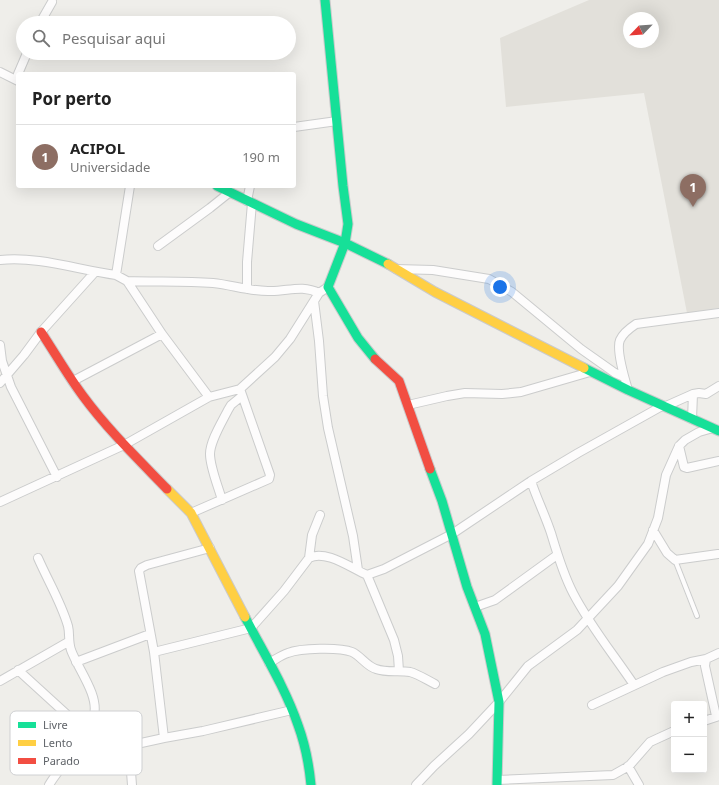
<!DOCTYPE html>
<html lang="pt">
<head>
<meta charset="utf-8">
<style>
	:root { --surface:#fff; --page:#f6f6f6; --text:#222; --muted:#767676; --line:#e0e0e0; --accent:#2563eb }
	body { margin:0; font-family:"Noto Sans",sans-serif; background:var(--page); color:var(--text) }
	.controls { position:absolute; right:12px; bottom:12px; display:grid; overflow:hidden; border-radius:4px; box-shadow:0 4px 16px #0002 }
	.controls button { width:36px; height:36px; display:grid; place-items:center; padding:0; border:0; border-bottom:1px solid var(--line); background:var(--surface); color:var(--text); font:20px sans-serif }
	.compass { position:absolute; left:623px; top:12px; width:36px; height:36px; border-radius:50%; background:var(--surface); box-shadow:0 4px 16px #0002; rotate:245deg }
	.you { position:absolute; left:500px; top:287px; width:14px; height:14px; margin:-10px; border:3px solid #fff; border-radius:50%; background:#1a73e8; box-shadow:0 0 0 6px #1a73e833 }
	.badge { display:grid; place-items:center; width:26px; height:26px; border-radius:50%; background:var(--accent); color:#fff; font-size:13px; font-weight:700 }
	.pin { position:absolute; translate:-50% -33px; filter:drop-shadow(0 1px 2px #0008) }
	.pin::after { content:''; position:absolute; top:21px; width:14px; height:12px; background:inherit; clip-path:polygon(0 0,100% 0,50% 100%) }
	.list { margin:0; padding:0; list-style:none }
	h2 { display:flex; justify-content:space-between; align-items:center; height:52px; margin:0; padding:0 16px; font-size:17px }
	h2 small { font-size:13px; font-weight:400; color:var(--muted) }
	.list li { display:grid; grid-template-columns:26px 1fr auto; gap:12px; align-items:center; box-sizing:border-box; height:64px; padding:0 16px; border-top:1px solid var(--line) }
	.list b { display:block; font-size:15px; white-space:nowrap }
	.list p { margin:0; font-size:13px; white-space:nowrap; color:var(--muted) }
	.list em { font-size:13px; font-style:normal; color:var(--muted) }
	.icon { flex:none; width:22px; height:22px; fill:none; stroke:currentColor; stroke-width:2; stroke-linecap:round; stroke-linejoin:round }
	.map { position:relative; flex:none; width:719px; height:785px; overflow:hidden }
	.search { position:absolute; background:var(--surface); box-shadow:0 4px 16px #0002; left:16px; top:16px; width:280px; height:44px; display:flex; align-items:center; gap:10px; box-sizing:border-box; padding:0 14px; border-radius:22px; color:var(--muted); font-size:15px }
	.panel { position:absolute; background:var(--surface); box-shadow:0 4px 16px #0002; left:16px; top:72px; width:280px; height:116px; border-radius:4px }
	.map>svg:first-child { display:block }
	.education { fill:#e2e0da; fill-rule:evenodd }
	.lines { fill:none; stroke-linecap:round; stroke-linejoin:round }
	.lane-casing { stroke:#cbcccc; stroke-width:6 }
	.street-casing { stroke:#cbcccc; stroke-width:10 }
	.fast-casing { stroke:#cacacb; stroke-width:11 }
	.slow-casing { stroke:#cacacb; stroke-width:11 }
	.jam-casing { stroke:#cacacb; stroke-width:11 }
	.lane { stroke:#fdfcfc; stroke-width:4 }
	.street { stroke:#fdfcfc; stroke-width:8 }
	.fast { stroke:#16e098; stroke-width:9 }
	.slow { stroke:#ffcf43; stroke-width:9 }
	.jam { stroke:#f24e42; stroke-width:9 }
	.key { fill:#fff; stroke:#cfd0d2; stroke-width:1 }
	.key-label { font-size:11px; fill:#5f6368 }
</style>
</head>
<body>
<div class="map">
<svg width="719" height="785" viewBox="0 0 719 785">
	<rect width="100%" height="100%" fill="#efeeea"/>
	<path class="education" d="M589,0H719V308L687,313L644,93L506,107L500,38ZM629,18H653V42H629Z"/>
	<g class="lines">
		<defs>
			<path id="lane" d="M675,560L697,616"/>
			<path id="street" d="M40,23L52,2
				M0,72L18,81
				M18,74L27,53
				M294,127L337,121
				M247,201L250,186
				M158,246L210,208L230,192
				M0,260C39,256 78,270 116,275L127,281L162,334L209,397
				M396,269L433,270L489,279L512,292L581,349L615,373L624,377
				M116,275L130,186
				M127,281C156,282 185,281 213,283C232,285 249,291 268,291C287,292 301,284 319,293
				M247,289V262L252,203
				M314,301L319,341L323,396L328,428L353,536L358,570
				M0,345L2,361L11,387L57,477
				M73,381L162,334
				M0,383L24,355L41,332L95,272
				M628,390C625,380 616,349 620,340C623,333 630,328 636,324L719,313
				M408,405L447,396L465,393L502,394L521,392L590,372
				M666,406L693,394L699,393L706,394L719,386
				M692,419L693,394
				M679,446L684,467L687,468L719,461
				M531,481C537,499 545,515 551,533C557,553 563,574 573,593C590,626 614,655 634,685
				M222,500C218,486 210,467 210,454C210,441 222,422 228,410L231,405L242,396
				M0,502L124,445L209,397L240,389L275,357L290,339L319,293L328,287
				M191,513L269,479L270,475L240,389
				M653,530L667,553L675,560L718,554
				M38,558C48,581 61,602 68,626C70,634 68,641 71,650C78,669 99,695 94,715C88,740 62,763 49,785
				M309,558C325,549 351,568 367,575L384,569L452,534L531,481L578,453L662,406
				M367,575L394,640L398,656L399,671
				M475,607L495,600L557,555
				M154,652L251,628L284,591L309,558L312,535L320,515
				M706,659L705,666L716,716
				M76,662L150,634
				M269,663C275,660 281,655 288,653C300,648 340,647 352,652C361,656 366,666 376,669C387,673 399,670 410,672C418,674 427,680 435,684
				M18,670L86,732
				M0,681L68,642
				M592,705L663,672L691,662L706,659L719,653
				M704,721L719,716
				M164,738L154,652L139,571L141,568L147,565L210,548
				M129,746L132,785
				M68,759L164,738L203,731L292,710
				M628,766L639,785
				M497,780L613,775L629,766L650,742L674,731
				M416,785L434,766L469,734L499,702L528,666L577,630L618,586L648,544L658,518L666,475L679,446L685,440L699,432L713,428"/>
			<path id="fast" d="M325,0L343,186L348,224L345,243L328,287L358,338L375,359
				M217,186L296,224L345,243L388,264
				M584,368L628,390L719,431
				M430,469L442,501L467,587L485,634L499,702L497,785
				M245,617C263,652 285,687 298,725C305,744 309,764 311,785"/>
			<path id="slow" d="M388,264L435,292L584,368
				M167,489L191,513L245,617"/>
			<path id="jam" d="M41,332C55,353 68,376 83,396C108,430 138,459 167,489
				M375,359L399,381L430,469"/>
		</defs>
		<use href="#lane" class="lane-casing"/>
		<use href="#street" class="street-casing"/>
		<use href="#fast" class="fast-casing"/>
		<use href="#slow" class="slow-casing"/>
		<use href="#jam" class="jam-casing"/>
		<use href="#lane" class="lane"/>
		<use href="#street" class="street"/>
		<use href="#fast" class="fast"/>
		<use href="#slow" class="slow"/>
		<use href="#jam" class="jam"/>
	</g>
	<rect x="10" y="711" width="132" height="64" rx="6" class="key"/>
	<rect x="18" y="722" width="18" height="6" fill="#16e098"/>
	<rect x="18" y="740" width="18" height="6" fill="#ffcf43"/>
	<rect x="18" y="758" width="18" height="6" fill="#f24e42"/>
	<g class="key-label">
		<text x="43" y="729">Livre</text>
		<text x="43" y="747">Lento</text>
		<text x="43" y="765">Parado</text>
	</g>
</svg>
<div class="controls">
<button>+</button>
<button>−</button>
</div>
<svg class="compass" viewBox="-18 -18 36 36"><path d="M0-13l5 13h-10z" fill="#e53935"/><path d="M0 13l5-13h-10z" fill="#767676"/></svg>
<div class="you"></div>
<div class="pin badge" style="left:693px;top:207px;background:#8d6e63">1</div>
<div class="search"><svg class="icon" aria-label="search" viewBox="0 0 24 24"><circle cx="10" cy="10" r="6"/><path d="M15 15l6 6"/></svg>Pesquisar aqui</div>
<section class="panel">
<h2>Por perto<small></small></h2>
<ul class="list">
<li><span class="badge" style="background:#8d6e63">1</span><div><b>ACIPOL</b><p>Universidade</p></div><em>190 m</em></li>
</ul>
</section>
</div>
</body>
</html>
